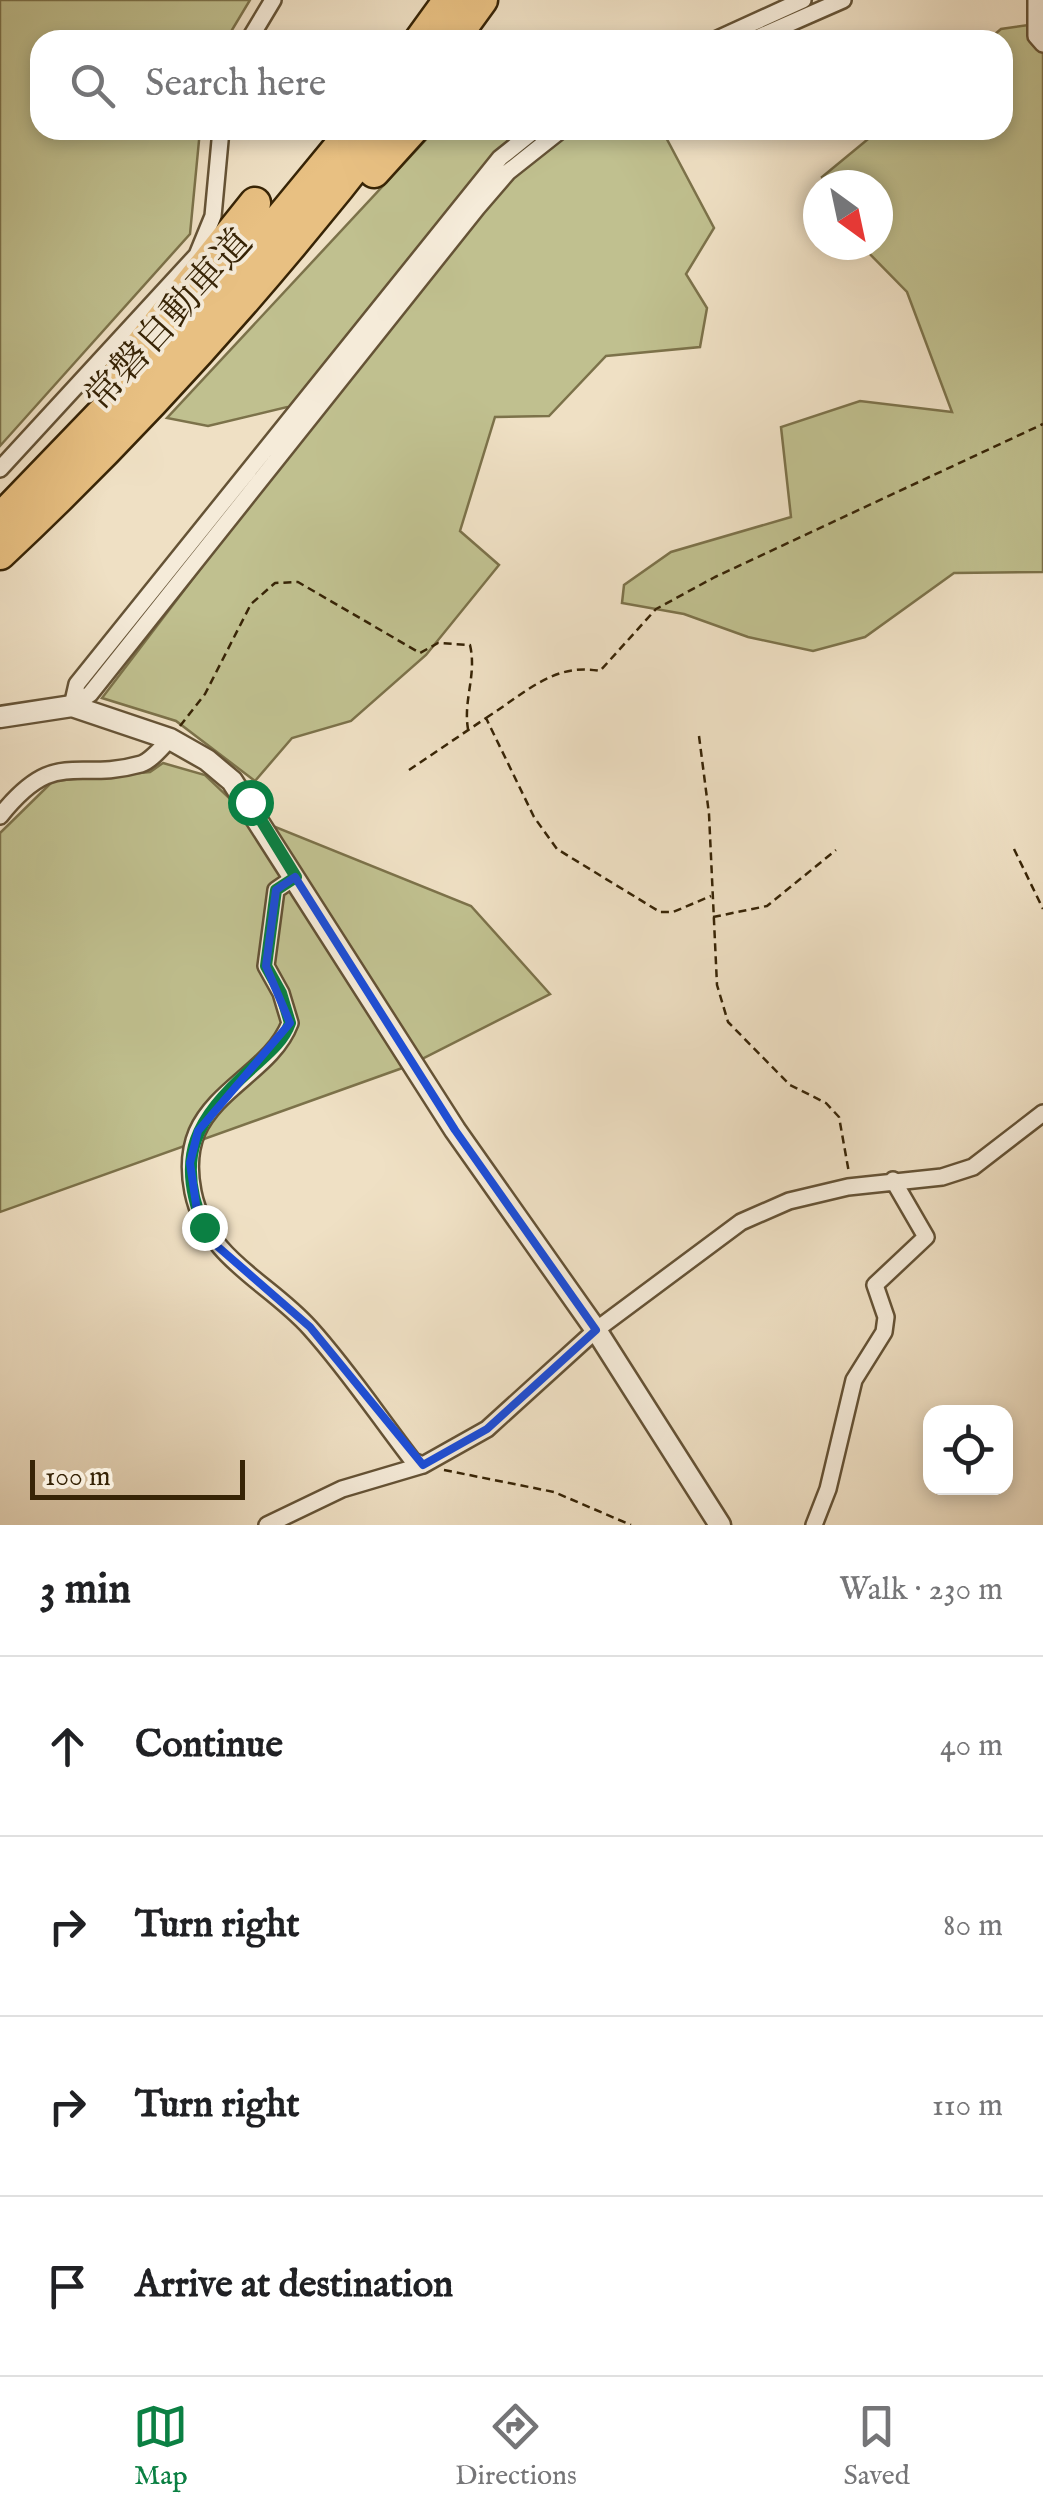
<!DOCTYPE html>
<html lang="en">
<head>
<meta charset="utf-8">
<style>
	:root { --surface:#fff; --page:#f6f6f6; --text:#202124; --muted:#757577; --line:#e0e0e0; --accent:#0b8043 }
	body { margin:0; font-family:"IM FELL English","Noto Serif JP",serif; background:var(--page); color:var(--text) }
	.controls { position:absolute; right:30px; bottom:30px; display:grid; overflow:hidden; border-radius:20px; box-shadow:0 5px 15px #0003 }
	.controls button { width:90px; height:90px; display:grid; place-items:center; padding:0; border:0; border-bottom:2px solid var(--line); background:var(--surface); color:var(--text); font:50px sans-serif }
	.compass { position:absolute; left:803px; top:170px; width:90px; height:90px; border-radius:50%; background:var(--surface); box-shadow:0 5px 15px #0003; rotate:147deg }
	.scale { position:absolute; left:30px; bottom:25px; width:215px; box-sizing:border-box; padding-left:10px; border:5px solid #372406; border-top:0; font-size:28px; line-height:35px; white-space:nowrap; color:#372406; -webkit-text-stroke:8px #f5ebd9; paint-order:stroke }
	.stop { position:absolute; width:30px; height:30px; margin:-22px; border:8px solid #0b8043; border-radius:50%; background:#fff }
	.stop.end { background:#0b8043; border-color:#fff; box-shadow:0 2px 10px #0008 }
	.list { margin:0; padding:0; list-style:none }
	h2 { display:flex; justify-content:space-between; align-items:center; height:130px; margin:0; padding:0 40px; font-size:42px }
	h2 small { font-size:32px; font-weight:400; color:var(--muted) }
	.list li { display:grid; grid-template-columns:65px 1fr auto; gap:30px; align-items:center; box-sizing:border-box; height:180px; padding:0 40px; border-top:2px solid var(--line) }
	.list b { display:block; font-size:38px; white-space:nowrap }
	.list em { font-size:32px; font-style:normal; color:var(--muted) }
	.icon { flex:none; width:55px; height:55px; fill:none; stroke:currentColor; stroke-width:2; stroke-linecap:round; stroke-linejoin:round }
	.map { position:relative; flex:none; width:1043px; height:1525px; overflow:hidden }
	.search { position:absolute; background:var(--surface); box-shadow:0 5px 15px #0003; left:30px; right:30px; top:30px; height:110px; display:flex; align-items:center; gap:25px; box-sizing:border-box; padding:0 35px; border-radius:30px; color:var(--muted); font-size:38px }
	.sheet { height:850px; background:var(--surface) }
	nav { display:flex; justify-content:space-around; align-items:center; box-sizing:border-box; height:140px; border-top:2px solid var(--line); background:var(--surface); font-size:28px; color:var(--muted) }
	nav a { display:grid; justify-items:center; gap:5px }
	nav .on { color:var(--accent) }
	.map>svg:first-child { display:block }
	.green { fill:#c0c08f; stroke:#7c724a; stroke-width:2.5 }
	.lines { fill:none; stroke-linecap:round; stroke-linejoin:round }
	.minor-casing { stroke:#655336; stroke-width:20 }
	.tertiary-casing { stroke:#655336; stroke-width:25 }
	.motorway-casing { stroke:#372406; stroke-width:35 }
	.path { stroke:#372406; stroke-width:2.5; stroke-dasharray:8 5; stroke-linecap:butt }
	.minor { stroke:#f5ebd9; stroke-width:15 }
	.tertiary { stroke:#f5ebd9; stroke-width:20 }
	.motorway { stroke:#e8c082; stroke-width:30 }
	.route { stroke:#0b8043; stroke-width:12 }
	.marked { fill:none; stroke:#1d4ed8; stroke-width:8; stroke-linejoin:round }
	.labels { text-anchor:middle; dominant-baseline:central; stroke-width:8; stroke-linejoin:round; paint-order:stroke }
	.street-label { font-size:38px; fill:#372406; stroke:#f5ebd9 }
</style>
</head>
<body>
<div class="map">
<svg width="1043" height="1525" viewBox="0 0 1043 1525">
	<rect width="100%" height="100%" fill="#efe0c4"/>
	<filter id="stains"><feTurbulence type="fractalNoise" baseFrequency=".002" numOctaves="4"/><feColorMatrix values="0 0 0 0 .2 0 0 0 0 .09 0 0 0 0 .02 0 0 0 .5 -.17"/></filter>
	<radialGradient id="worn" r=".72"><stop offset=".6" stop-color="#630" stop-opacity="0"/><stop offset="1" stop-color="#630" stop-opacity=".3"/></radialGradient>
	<path class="green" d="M0,0H250L226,40H40V130H200L190,234L0,446Z
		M1043,23V572L954,573L865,637L813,651L748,637L684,614L622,603L624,585L671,552L791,517L781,427L860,401L952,412L907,292L861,245H878V185H827L822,177L879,130H1003V40H988L1001,29Z
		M435,130H662L714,228L686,274L707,308L700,347L606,356L549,416L495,417L460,531L499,565L426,655L351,721L292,738L255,781L176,721L102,698L313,421L287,407L208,426L167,418Z
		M163,763L205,775L248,816L471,906L550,994L408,1066L0,1212V833L53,781L150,772Z"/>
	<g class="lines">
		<defs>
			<path id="minor" d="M1036,0V36L1043,44
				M249,40L273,0
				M715,40L803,0
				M752,40L843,0
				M0,469L197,255L213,216L221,130
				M72,706L90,694L477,208L508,172L561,130
				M72,706L77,684L500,158L535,130
				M0,816C56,746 74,783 141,764C151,761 162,747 170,739
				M295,877L276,890L266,966L281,993L290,1023C273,1068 217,1087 197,1132C189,1151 189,1172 193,1192C207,1260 268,1281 310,1328C347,1369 379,1417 413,1461L423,1465
				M267,1525L342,1489L423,1465L487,1429L596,1330L741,1222L789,1201L848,1187L942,1177L973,1167L1043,1113
				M814,1525L828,1489L854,1380L884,1332L886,1317L875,1285L926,1237L893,1180"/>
			<path id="tertiary" d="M0,717L72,706L170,739L207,760L232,781L455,1130L596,1330L720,1525"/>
			<path id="motorway" d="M420,40L449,0
				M453,40L482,0
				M374,172L412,130
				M118,374L255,203
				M0,519L222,289L353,130
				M0,554C140,423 267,281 384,130"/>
		</defs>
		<use href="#minor" class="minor-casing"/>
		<use href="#tertiary" class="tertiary-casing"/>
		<use href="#motorway" class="motorway-casing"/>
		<path class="path" d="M486,718C524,694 554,662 600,671L656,609L715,577L1043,424
			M180,726L205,694L251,604L275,583L298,582L420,653L438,643L470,645C477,675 463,700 468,729
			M699,736L709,814L717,985L728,1022L790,1085L826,1103L839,1117L849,1173
			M409,770L486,718L534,817L557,849L660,912H673L711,896
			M1014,849L1043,909
			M713,917L767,906L836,850
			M444,1470L554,1492L631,1525"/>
		<use href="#minor" class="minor"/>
		<use href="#tertiary" class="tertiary"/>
		<use href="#motorway" class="motorway"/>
	</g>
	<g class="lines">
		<path class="route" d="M204,1227C174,1156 197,1118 250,1070C265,1056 283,1043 290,1023L281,993L266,966L276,890L296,877L250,802"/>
	</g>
	<path class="marked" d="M295,877L455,1130L596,1330L487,1429L423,1465L310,1327L217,1246L197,1211L190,1163L198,1131L290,1023L266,966L276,890Z"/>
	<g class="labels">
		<g class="street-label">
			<text transform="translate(170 321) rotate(-48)">常磐自動車道</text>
		</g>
	</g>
	<rect width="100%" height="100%" filter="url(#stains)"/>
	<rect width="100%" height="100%" fill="url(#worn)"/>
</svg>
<div class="controls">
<button><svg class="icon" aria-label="locate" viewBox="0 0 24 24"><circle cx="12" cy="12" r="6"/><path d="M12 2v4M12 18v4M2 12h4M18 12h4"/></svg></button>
</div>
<svg class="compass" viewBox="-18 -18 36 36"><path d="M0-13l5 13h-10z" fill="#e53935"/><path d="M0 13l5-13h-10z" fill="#757577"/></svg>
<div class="scale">100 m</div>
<div class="stop" style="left:250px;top:802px"></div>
<div class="stop end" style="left:204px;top:1227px"></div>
<div class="search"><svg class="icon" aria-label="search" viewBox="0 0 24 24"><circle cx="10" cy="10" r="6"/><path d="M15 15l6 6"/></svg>Search here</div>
</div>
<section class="sheet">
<h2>3 min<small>Walk · 230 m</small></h2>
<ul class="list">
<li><svg class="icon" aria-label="ahead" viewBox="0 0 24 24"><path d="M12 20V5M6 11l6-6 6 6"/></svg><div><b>Continue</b></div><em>40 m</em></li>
<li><svg class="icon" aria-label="right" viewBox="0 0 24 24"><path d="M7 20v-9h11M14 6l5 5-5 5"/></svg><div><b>Turn right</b></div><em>80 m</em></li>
<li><svg class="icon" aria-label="right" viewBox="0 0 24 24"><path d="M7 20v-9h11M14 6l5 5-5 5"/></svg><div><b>Turn right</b></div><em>110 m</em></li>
<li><svg class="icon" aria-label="arrive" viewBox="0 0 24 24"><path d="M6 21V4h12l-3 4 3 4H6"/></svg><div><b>Arrive at destination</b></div></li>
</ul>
</section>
<nav>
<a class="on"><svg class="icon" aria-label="map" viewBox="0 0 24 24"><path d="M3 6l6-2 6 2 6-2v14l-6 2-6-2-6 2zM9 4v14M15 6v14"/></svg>Map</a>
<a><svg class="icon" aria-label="directions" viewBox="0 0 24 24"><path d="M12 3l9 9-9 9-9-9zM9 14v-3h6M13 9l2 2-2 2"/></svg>Directions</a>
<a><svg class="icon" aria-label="saved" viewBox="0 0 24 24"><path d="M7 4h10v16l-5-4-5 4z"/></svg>Saved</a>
</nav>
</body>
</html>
